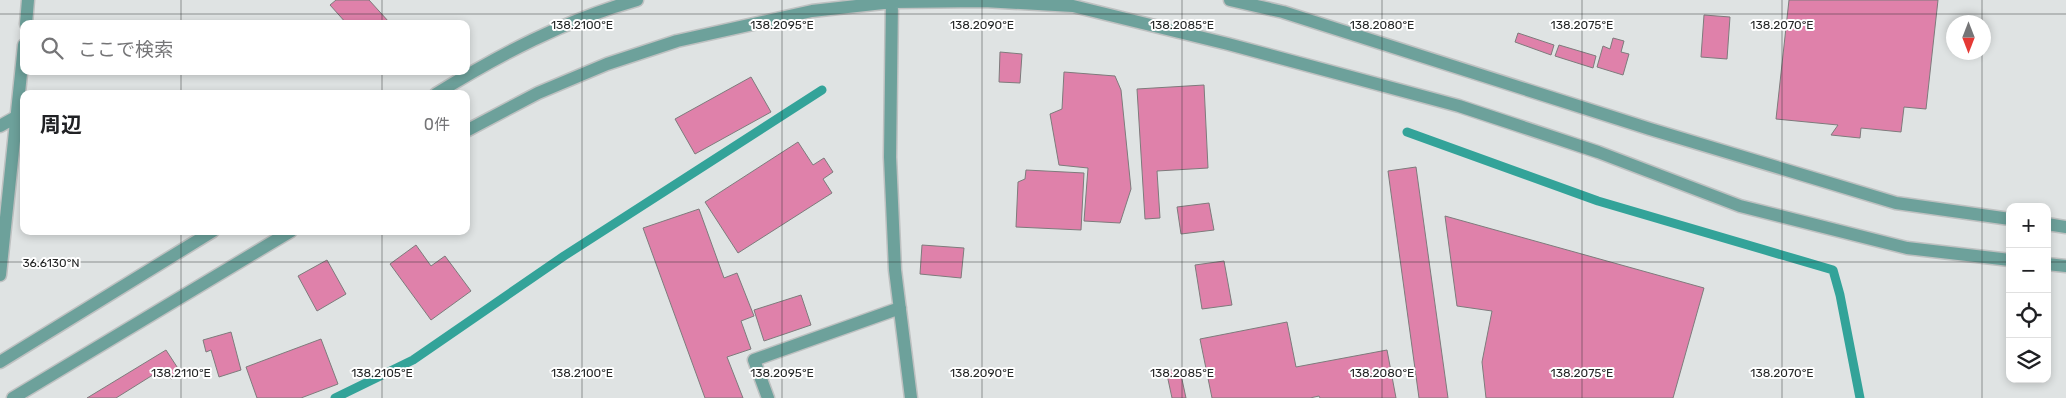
<!DOCTYPE html>
<html lang="ja">
<head>
<meta charset="utf-8">
<style>
	:root { --surface:#fff; --page:#f2f2f2; --text:#202124; --muted:#757577; --line:#e0e0e0 }
	body { margin:0; font-family:Rubik,"Noto Sans JP",sans-serif; background:var(--page); color:var(--text) }
	.controls { position:absolute; right:15px; bottom:15px; display:grid; overflow:hidden; border-radius:10px; box-shadow:0 2px 8px #0003 }
	.controls button { width:45px; height:45px; display:grid; place-items:center; padding:0; border:0; border-bottom:1px solid var(--line); background:var(--surface); color:var(--text); font:25px sans-serif }
	.compass { position:absolute; left:1946px; top:15px; width:45px; height:45px; border-radius:50%; background:var(--surface); box-shadow:0 2px 8px #0003; rotate:180deg }
	.list { margin:0; padding:0; list-style:none }
	h2 { display:flex; justify-content:space-between; align-items:center; height:65px; margin:0; padding:0 20px; font-size:21px }
	h2 small { font-size:16px; font-weight:400; color:var(--muted) }
	.icon { flex:none; width:28px; height:28px; fill:none; stroke:currentColor; stroke-width:2; stroke-linecap:round; stroke-linejoin:round }
	.map { position:relative; flex:none; width:2066px; height:398px; overflow:hidden }
	.search { position:absolute; background:var(--surface); box-shadow:0 2px 8px #0003; left:20px; top:20px; width:450px; height:55px; display:flex; align-items:center; gap:12px; box-sizing:border-box; padding:0 18px; border-radius:10px; color:var(--muted); font-size:19px }
	.panel { position:absolute; background:var(--surface); box-shadow:0 2px 8px #0003; left:20px; top:90px; width:450px; height:145px; border-radius:10px }
	.map>svg:first-child { display:block }
	.lines { fill:none; stroke-linecap:round; stroke-linejoin:round }
	.stream { stroke:#33a399; stroke-width:9 }
	.building { fill:#df81aa; stroke:#7e7b7c }
	.minor-casing { stroke:#bec1c1; stroke-width:15 }
	.minor { stroke:#6da19b; stroke-width:12 }
	.ticks { fill:none; stroke:#252727; stroke-width:1; stroke-opacity:0.45 }
	.ticks-label { font-size:12px; text-anchor:middle; fill:#252727; stroke:#fff; stroke-width:4; stroke-linejoin:round; paint-order:stroke }
</style>
</head>
<body>
<div class="map">
<svg width="2066" height="398" viewBox="0 0 2066 398">
	<rect width="100%" height="100%" fill="#dfe3e3"/>
	<g class="lines">
		<path class="stream" d="M1407,132L1598,201L1833,270L1840,295L1860,398
			M335,398L413,360L564,256L822,90"/>
	</g>
	<path class="building" d="M336,0H369L389,22L347,24L330,5Z
		M1789,0H1938L1926,109L1904,107L1901,132L1861,128L1860,138L1831,135L1838,125L1776,119Z
		M1704,15L1730,17L1727,59L1701,57Z
		M1518,33L1554,45L1551,55L1515,42Z
		M1613,38L1624,41L1621,52L1629,54L1623,75L1597,67L1603,46L1610,49Z
		M1559,45L1596,56L1593,68L1555,56Z
		M1000,52L1022,54L1020,83L999,82Z
		M1064,72L1115,76L1121,90L1131,189L1120,223L1084,221L1088,168L1059,165L1050,114L1062,109Z
		M751,77L771,112L695,154L675,119Z
		M1204,85L1208,168L1157,171L1160,218L1145,219L1137,89Z
		M798,142L813,165L824,158L833,172L823,179L832,193L738,253L705,202Z
		M1416,167L1448,398H1419L1388,171Z
		M1026,170L1084,173L1081,230L1016,227L1018,182L1025,179Z
		M1209,203L1214,230L1181,234L1177,207Z
		M699,209L724,278L737,273L754,316L741,321L751,349L727,357L743,398H705L643,228Z
		M1445,216L1704,288L1673,398H1486L1482,362L1492,311L1457,306Z
		M416,245L431,266L445,256L471,291L431,320L390,264Z
		M922,245L964,248L961,278L920,274Z
		M327,260L346,294L317,311L298,276Z
		M1224,261L1232,305L1202,309L1195,265Z
		M801,295L811,325L764,341L754,310Z
		M1287,322L1296,367L1387,350L1396,398H1320L1319,396L1310,398H1212L1200,339Z
		M231,332L241,370L219,377L211,350L206,352L203,340Z
		M321,339L338,384L301,398H257L246,367Z
		M166,350L181,373L171,379L164,368L116,398H87Z
		M1166,370H1180L1186,398H1172Z"/>
	<g class="lines">
		<defs>
			<path id="minor" d="M892,0L890,157L895,270L911,398
				M1230,0L1283,12L1650,129L1896,203L2010,219
				M26,24L28,0
				M436,94C499,55 565,20 637,0
				M0,126L16,117
				M466,131L538,93L607,64L677,41L812,11L892,2L984,1L1073,6L1228,44L1459,106L1598,152L1740,206L1907,248L2010,260
				M2047,224L2066,227
				M2047,264L2066,266
				M0,275L24,45
				M0,362L213,231
				M13,398L291,231
				M768,398L754,360L900,308"/>
		</defs>
		<use href="#minor" class="minor-casing"/>
		<use href="#minor" class="minor"/>
	</g>
	<path class="ticks" d="M181,0V24M382,0V24M582,0V398M782,0V398M982,0V398M1182,0V398M1382,0V398M1582,0V398M1782,0V398M1982,0V22M0,14H2066M1982,52V398M181,71V94M382,71V94M181,231V398M382,231V398M0,262H2010M2047,262H2066"/>
	<g class="ticks-label">
		<text x="582" y="29">138.2100°E</text>
		<text x="782" y="29">138.2095°E</text>
		<text x="982" y="29">138.2090°E</text>
		<text x="1182" y="29">138.2085°E</text>
		<text x="1382" y="29">138.2080°E</text>
		<text x="1582" y="29">138.2075°E</text>
		<text x="1782" y="29">138.2070°E</text>
		<text x="51" y="267">36.6130°N</text>
		<text x="181" y="377">138.2110°E</text>
		<text x="382" y="377">138.2105°E</text>
		<text x="582" y="377">138.2100°E</text>
		<text x="782" y="377">138.2095°E</text>
		<text x="982" y="377">138.2090°E</text>
		<text x="1182" y="377">138.2085°E</text>
		<text x="1382" y="377">138.2080°E</text>
		<text x="1582" y="377">138.2075°E</text>
		<text x="1782" y="377">138.2070°E</text>
	</g>
</svg>
<div class="controls">
<button>+</button>
<button>−</button>
<button><svg class="icon" aria-label="locate" viewBox="0 0 24 24"><circle cx="12" cy="12" r="6"/><path d="M12 2v4M12 18v4M2 12h4M18 12h4"/></svg></button>
<button><svg class="icon" aria-label="layers" viewBox="0 0 24 24"><path d="M12 4l9 5-9 5-9-5zM3 14l9 5 9-5"/></svg></button>
</div>
<svg class="compass" viewBox="-18 -18 36 36"><path d="M0-13l5 13h-10z" fill="#e53935"/><path d="M0 13l5-13h-10z" fill="#757577"/></svg>
<div class="search"><svg class="icon" aria-label="search" viewBox="0 0 24 24"><circle cx="10" cy="10" r="6"/><path d="M15 15l6 6"/></svg>ここで検索</div>
<section class="panel">
<h2>周辺<small>0件</small></h2>
<ul class="list">
</ul>
</section>
</div>
</body>
</html>
